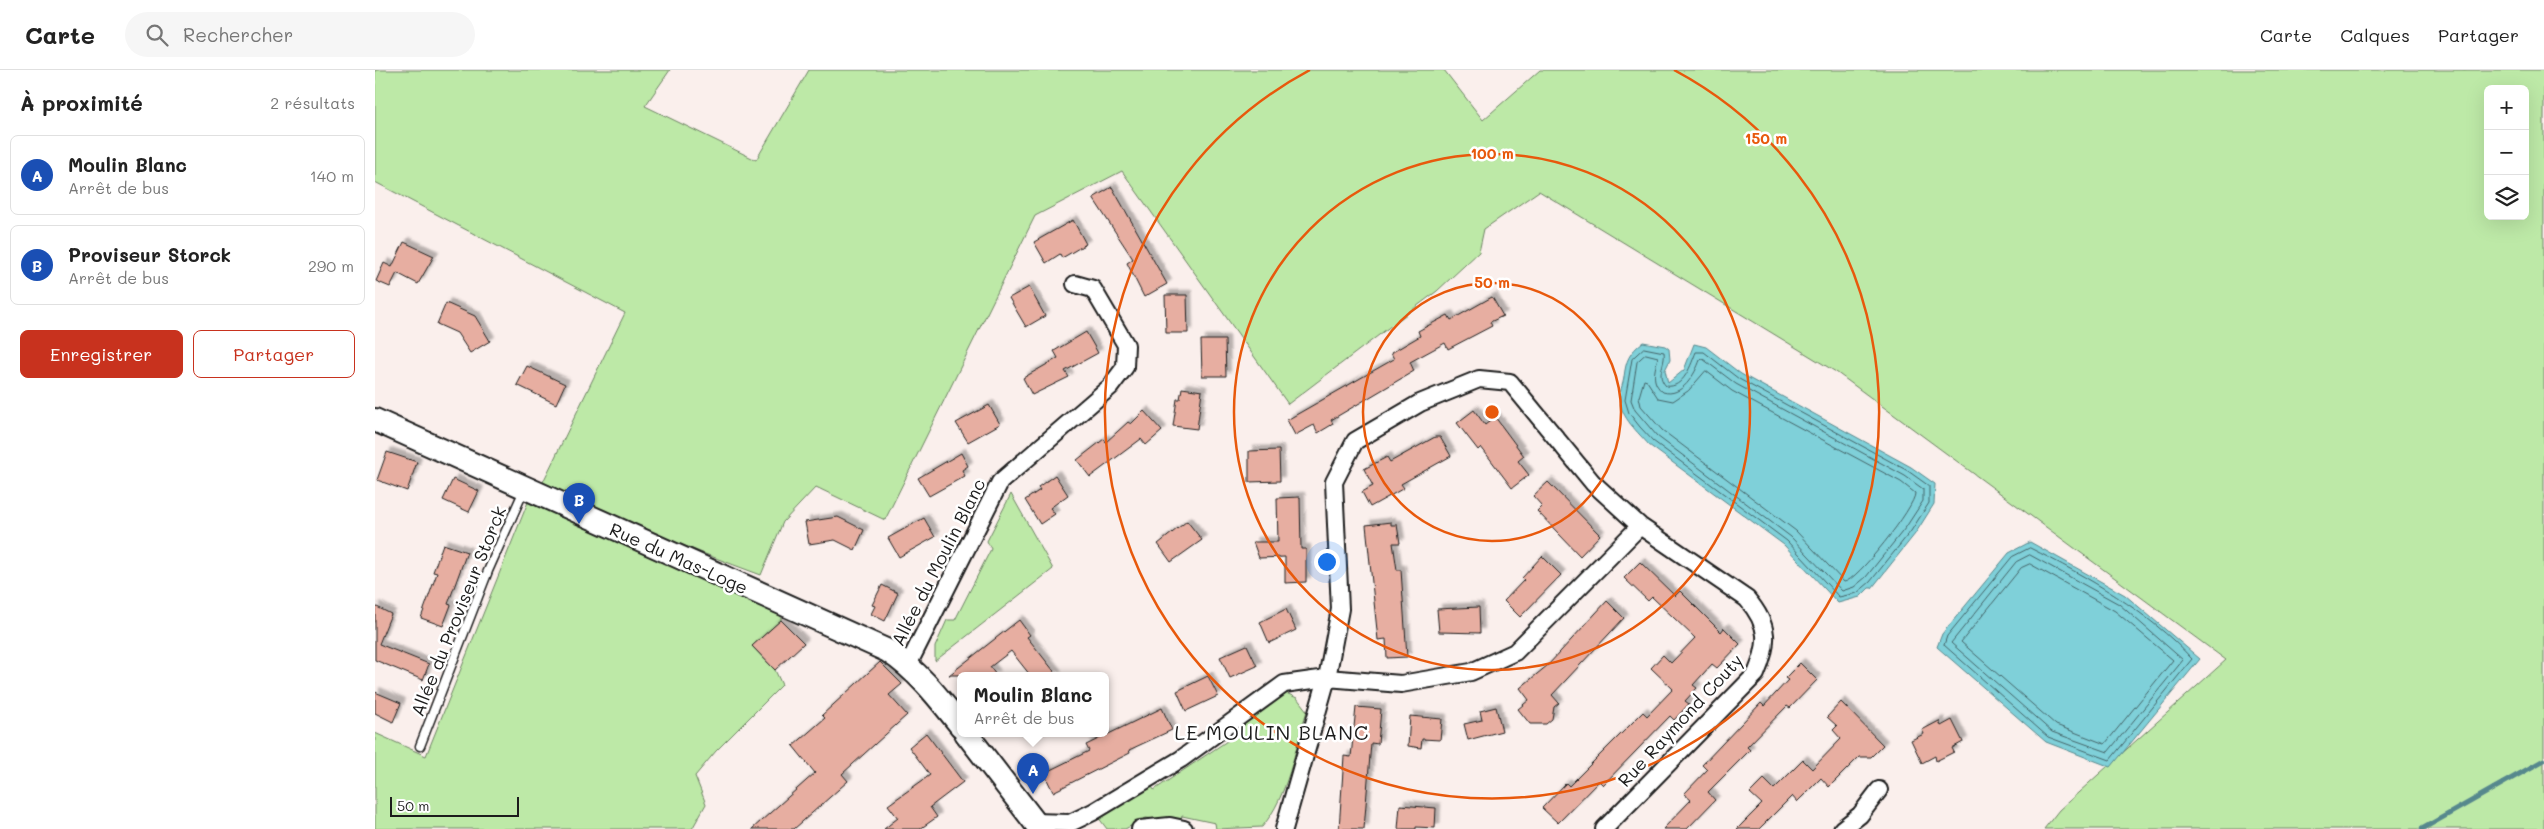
<!DOCTYPE html>
<html lang="fr">
<head>
<meta charset="utf-8">
<style>
	:root { --surface:#fff; --page:#f6f6f6; --text:#222; --muted:#767676; --line:#e0e0e0; --accent:#c8321e }
	body { margin:0; font-family:Mali,sans-serif; background:var(--page); color:var(--text) }
	.controls { position:absolute; right:15px; top:15px; display:grid; overflow:hidden; border-radius:8px; box-shadow:0 5px 20px #0002 }
	.controls button { width:45px; height:45px; display:grid; place-items:center; padding:0; border:0; border-bottom:1px solid var(--line); background:var(--surface); color:var(--text); font:25px sans-serif }
	.scale { position:absolute; left:15px; bottom:12px; width:129px; box-sizing:border-box; padding-left:5px; border:2px solid #1c1c1c; border-top:0; font-size:14px; line-height:18px; white-space:nowrap; color:#1c1c1c; -webkit-text-stroke:4px #fff; paint-order:stroke }
	.you { position:absolute; left:951px; top:491px; width:18px; height:18px; margin:-12px; border:4px solid #fff; border-radius:50%; background:#1a73e8; box-shadow:0 0 0 8px #1a73e833 }
	.badge { display:grid; place-items:center; width:32px; height:32px; border-radius:50%; background:var(--accent); color:#fff; font-size:16px; font-weight:700 }
	.pin { position:absolute; translate:-50% -41px; filter:drop-shadow(0 1px 2px #0008) }
	.pin::after { content:''; position:absolute; top:26px; width:18px; height:15px; background:inherit; clip-path:polygon(0 0,100% 0,50% 100%) }
	.popup { position:absolute; left:582px; top:602px; width:152px; height:65px; box-sizing:border-box; display:grid; place-content:center; border-radius:8px; background:var(--surface); filter:drop-shadow(0 1px 4px #0005); font-size:16px; white-space:nowrap; color:var(--muted) }
	.popup b { font-size:19px; color:var(--text) }
	.popup::after { content:''; position:absolute; left:50%; top:100%; margin-left:-10px; border:10px solid transparent; border-top-color:var(--surface) }
	.list { margin:0; padding:0; list-style:none }
	h2 { display:flex; justify-content:space-between; align-items:center; height:65px; margin:0; padding:0 20px; font-size:21px }
	h2 small { font-size:16px; font-weight:400; color:var(--muted) }
	.list li { display:grid; grid-template-columns:32px 1fr auto; gap:15px; align-items:center; box-sizing:border-box; height:80px; margin:0 10px 10px; padding:0 10px; border:1px solid var(--line); border-radius:8px }
	.list b { display:block; font-size:19px; white-space:nowrap }
	.list p { margin:0; font-size:16px; white-space:nowrap; color:var(--muted) }
	.list em { font-size:16px; font-style:normal; color:var(--muted) }
	.actions { display:flex; gap:10px; padding:15px 20px }
	.actions a { flex:1; padding:11px 0; border:1px solid var(--accent); border-radius:8px; text-align:center; font-size:18px; color:var(--accent) }
	.actions .main { background:var(--accent); color:#fff }
	.icon { flex:none; width:28px; height:28px; fill:none; stroke:currentColor; stroke-width:2; stroke-linecap:round; stroke-linejoin:round }
	.map { position:relative; flex:none; width:2169px; height:759px; overflow:hidden }
	header { display:flex; align-items:center; gap:30px; box-sizing:border-box; height:70px; padding:0 25px; background:var(--surface); border-bottom:1px solid var(--line) }
	header strong { font-size:24px }
	nav { display:flex; gap:28px; margin-inline-start:auto; font-size:18px }
	.search { width:350px; height:45px; background:var(--page); display:flex; align-items:center; gap:12px; box-sizing:border-box; padding:0 18px; border-radius:28px; color:var(--muted); font-size:19px }
	main { display:flex }
	aside { flex:1; background:var(--surface) }
	.map>svg:first-child { display:block }
	.green { fill:#bde9a7; stroke:#6c8262; fill-rule:evenodd }
	.water { fill:#7fd0d9; stroke:#57888d }
	.lines { fill:none; stroke-linecap:round; stroke-linejoin:round }
	.shore { stroke:#446468; stroke-width:1 }
	.stream { stroke:#57888d; stroke-width:5 }
	.building { fill:#e7aea1; stroke:#1c1c1c; filter:url(#shadow) }
	.lane-casing { stroke:#1c1c1c; stroke-width:11 }
	.street-casing { stroke:#1c1c1c; stroke-width:20 }
	.secondary-casing { stroke:#1c1c1c; stroke-width:26 }
	.lane { stroke:#fff; stroke-width:8 }
	.street { stroke:#fff; stroke-width:16 }
	.secondary { stroke:#fff; stroke-width:22 }
	.ring { fill:none; stroke:#e8590c; stroke-width:2.5 }
	.labels { text-anchor:middle; dominant-baseline:central; stroke-width:5; stroke-linejoin:round; paint-order:stroke }
	.street-label { font-size:18px; fill:#1c1c1c; stroke:#fff }
	.quarter-label { font-size:20px; letter-spacing:1px; fill:#1c1c1c; stroke:#fff }
	.centre { fill:#e8590c; stroke:#fff; stroke-width:2.5 }
	.ring-label { font-size:15px; text-anchor:middle; font-weight:bold; fill:#e8590c; stroke:#fff; stroke-width:5; stroke-linejoin:round; paint-order:stroke }
</style>
</head>
<body>
<header>
<strong>Carte</strong>
<div class="search"><svg class="icon" aria-label="search" viewBox="0 0 24 24"><circle cx="10" cy="10" r="6"/><path d="M15 15l6 6"/></svg>Rechercher</div>
<nav><a>Carte</a><a>Calques</a><a>Partager</a></nav>
</header>
<main>
<aside>
<h2>À proximité<small>2 résultats</small></h2>
<ul class="list">
<li><span class="badge" style="background:#1a4fb4">A</span><div><b>Moulin Blanc</b><p>Arrêt de bus</p></div><em>140 m</em></li>
<li><span class="badge" style="background:#1a4fb4">B</span><div><b>Proviseur Storck</b><p>Arrêt de bus</p></div><em>290 m</em></li>
</ul>
<div class="actions"><a class="main">Enregistrer</a><a>Partager</a></div>
</aside>
<div class="map">
<svg width="2169" height="759" viewBox="0 0 2169 759">
	<defs>
		<filter id="shadow"><feDropShadow dx="4.5" dy="-4.5" stdDeviation="1" flood-color="#0004"/></filter>
	</defs>
	<rect width="100%" height="100%" fill="#faefec"/>
	<filter id="ink" filterUnits="userSpaceOnUse"><feTurbulence type="fractalNoise" baseFrequency=".02" numOctaves="2"/><feDisplacementMap in="SourceGraphic" scale="10" xChannelSelector="R" yChannelSelector="G"/><feConvolveMatrix kernelMatrix="1 2 1 2 8 2 1 2 1" color-interpolation-filters="sRGB"/></filter>
	<g filter="url(#ink)">
		<path class="green" d="M0,0H295L270,36L381,90L434,0H1069L1108,50L1165,0H2169V759H1669L1684,740L1851,590L1461,302L1164,121L1109,159L1104,182L1062,221L913,334L747,101L660,146L510,450L441,417L408,452L386,505C312,478 238,448 168,412L250,243L0,112ZM2113,19H2150V146H2113Z
			M636,424L678,499L560,591V577L572,550H580L616,479L612,471Z
			M153,432L406,546V550L377,576L400,600L407,615L341,681L320,706L331,734L317,759H0V663L51,686Z
			M911,623L922,628L932,641C919,680 914,725 887,757L841,759L840,753L807,746L805,751L771,748L750,759H732L723,747L776,715L779,720L864,663L862,658Z"/>
		<path class="water" d="M1268,272L1290,276L1294,279L1295,290L1290,300L1293,313L1309,300L1319,274L1331,277L1366,304L1536,397L1560,414L1559,434L1540,464L1497,518H1494L1485,527L1463,533L1409,475L1274,375C1263,362 1246,348 1245,330C1244,322 1248,315 1249,307C1251,290 1254,283 1268,272Z
			M1655,472L1750,525L1825,589L1736,697L1671,672L1562,577L1567,564L1634,483Z"/>
		<g class="lines">
			<path class="shore" d="M1269,278L1289,282C1291,295 1280,304 1291,316C1309,319 1316,294 1321,282H1329L1364,309L1533,401L1554,416V433L1536,461L1495,512L1482,523L1464,527L1412,471L1278,371L1265,357L1254,343L1250,330L1257,289Z
				M1271,284L1283,287C1280,300 1275,312 1288,322C1307,328 1320,304 1325,290L1328,289L1361,314L1530,406L1548,419V431L1531,457L1491,507L1479,517L1467,521L1416,467L1282,366L1260,340L1256,330L1262,292Z
				M1331,301L1357,321L1526,412L1540,423C1541,436 1481,512 1469,512L1421,461L1287,360L1266,336L1264,327L1269,310L1272,311L1283,328L1298,331L1313,321Z
				M1655,478C1713,507 1773,541 1817,589L1735,690L1673,667L1569,575L1572,566L1637,487Z
				M1655,485L1744,534L1808,590L1733,682L1677,662L1576,573L1641,492Z
				M1655,494L1740,541L1798,590L1730,674L1681,655L1586,572L1646,498Z"/>
			<path class="stream" d="M2047,759L2169,690"/>
		</g>
		<path class="building" d="M737,117L792,214L769,227L752,193L758,189L718,128Z
			M698,150L711,174L687,188L685,184L671,193L659,172Z
			M29,172L59,186L43,214L22,203L15,217L1,211L9,193L17,197Z
			M654,217L670,246L651,257L634,228Z
			M790,225H812L813,263H791Z
			M1117,227L1128,246L1115,252L1117,256L1073,279L1070,273L1035,292L1039,301L956,350L958,354L943,363L939,355L920,365L912,350L1019,289L1016,283L1045,266L1043,261L1073,245L1076,250Z
			M71,233L100,246L115,271L95,283L82,263L62,254Z
			M711,262L723,283L690,301L694,307L657,325L648,308L683,288L679,281Z
			M826,270H850L851,306H827Z
			M152,296L190,314L181,334L142,315Z
			M807,318L827,321L822,359L798,356L802,329H805Z
			M614,335L625,354L593,372L581,353Z
			M1099,340L1110,355L1120,347L1149,386L1143,391L1154,405L1137,418L1106,377L1103,380L1082,353Z
			M769,341L787,361L771,375L766,369L715,407L702,390L729,369L731,372L753,352L756,354Z
			M1060,367H1065L1076,386L1026,414L1029,418L995,437L987,422L998,416L989,399L1012,387L1015,392Z
			M904,380L905,411L874,412V381Z
			M12,382L42,392L32,421L2,410Z
			M586,383L593,396L587,400L590,406L554,426L543,408Z
			M680,405L693,425L675,438L680,444L665,454L650,430L665,420L663,417Z
			M78,409L104,421L94,442L68,430Z
			M1173,412L1225,465L1205,486L1162,441L1167,436L1158,426Z
			M925,427L926,479H931V512L910,513V487L884,488L878,472H903L902,428Z
			M463,447L489,460L480,480L460,470L434,474L430,452Z
			M549,448L560,467L524,487L513,468Z
			M812,451L827,470L796,492L783,474Z
			M1016,452V455H1022L1025,473H1018L1022,500H1026L1032,587L1012,588L1011,569L1003,570L991,455Z
			M68,474L92,482L73,534L76,535L68,556L46,548L62,503L58,502Z
			M1167,486L1186,505L1145,547L1129,531L1149,510L1147,508Z
			M1265,492L1300,526L1305,521L1346,562L1349,558L1365,574L1342,598L1337,594L1318,615L1322,618L1310,631L1314,634L1299,650L1295,646L1228,715L1224,711L1183,753L1167,738L1191,713L1194,716L1268,642L1272,646L1298,619L1276,598L1288,585L1296,593L1320,568L1277,527L1273,531L1249,508Z
			M507,515L523,523L510,551L496,544L500,536L497,535Z
			M1232,531L1249,548L1177,625L1184,633L1179,637L1177,649L1171,654H1155L1143,639L1154,630L1145,618L1173,595Z
			M0,536L16,544L4,574L54,594L48,610L0,590Z
			M1104,537L1105,563L1064,562L1062,539Z
			M911,539L921,560L894,573L885,552Z
			M406,550L429,573L400,600L377,576Z
			M644,550L655,565L652,567L682,605H655L636,581L615,597L621,605H574Z
			M872,575L882,596L855,608L845,587Z
			M505,592L527,614L514,625L532,645L467,704L473,711L419,759H377L440,703L418,676L450,648L447,645Z
			M1425,593L1442,610L1415,638L1412,636L1372,677L1375,680L1333,722L1340,730L1312,759H1288L1316,730L1309,724L1332,700L1327,695L1386,633L1389,636L1413,610L1410,608Z
			M833,606L843,626L811,641L802,621Z
			M0,622L26,633L18,652L0,643Z
			M1466,632L1508,675L1496,687H1484L1454,717L1446,708L1422,732L1417,726L1384,759H1362L1387,734L1375,723L1389,709L1399,719L1428,690L1437,699L1466,669L1458,660L1462,656L1452,647Z
			M981,637L1006,639L1003,674L996,673L989,759H964L969,686L976,687Z
			M1121,637L1127,661L1093,670L1089,654L1107,650L1105,641Z
			M787,638L797,660L754,680L755,683L678,722L669,703L714,681L711,675Z
			M1035,646L1067,649L1065,670L1047,669L1046,678L1033,676Z
			M1577,650L1588,672L1577,678L1579,682L1561,691L1560,686L1547,693L1536,670L1549,664L1547,660L1564,651L1566,656Z
			M551,663L588,712L555,737L562,747L545,759H509L523,748L513,735L555,705L534,677Z
			M1025,735L1061,738L1060,758L1041,757V759H1023Z"/>
		<g class="lines">
			<defs>
				<path id="lane" d="M45,676L113,501L149,420"/>
				<path id="street" d="M533,595L625,412L735,317L750,297L751,275L718,219L700,214
					M659,752L695,753L718,742L806,689L909,614L952,608L1026,614L1096,602L1140,582L1265,456
					M765,759L795,756L809,759
					M909,759L952,608L965,539L959,412L980,371L1045,333L1104,309L1135,312L1218,413L1265,456L1372,529C1395,556 1394,573 1381,604L1229,759
					M1467,759L1485,745L1504,720"/>
				<path id="secondary" d="M0,350L513,581C543,601 563,627 586,656
					M591,663L665,759"/>
			</defs>
			<use href="#lane" class="lane-casing"/>
			<use href="#street" class="street-casing"/>
			<use href="#secondary" class="secondary-casing"/>
			<use href="#lane" class="lane"/>
			<use href="#street" class="street"/>
			<use href="#secondary" class="secondary"/>
		</g>
	</g>
	<g class="ring">
		<circle cx="1117" cy="342" r="129"/>
		<circle cx="1117" cy="342" r="258"/>
		<path d="M1299 0A387 387 0 1 1 935 0"/>
	</g>
	<g class="labels">
		<g class="street-label">
			<text transform="translate(304 488) rotate(24)">Rue du Mas-Loge</text>
			<text transform="translate(563 492) rotate(-63)">Allée du Moulin Blanc</text>
			<text transform="translate(83 541) rotate(-68)">Allée du Proviseur Storck</text>
			<text transform="translate(1305 650) rotate(-47)">Rue Raymond Couty</text>
		</g>
		<g class="quarter-label">
			<text x="897" y="662">LE MOULIN BLANC</text>
		</g>
	</g>
	<circle cx="1117" cy="342" r="8" class="centre"/>
	<g class="ring-label">
		<text x="1391" y="74">150 m</text>
		<text x="1117" y="89">100 m</text>
		<text x="1117" y="218">50 m</text>
	</g>
</svg>
<div class="controls">
<button>+</button>
<button>−</button>
<button><svg class="icon" aria-label="layers" viewBox="0 0 24 24"><path d="M12 4l9 5-9 5-9-5zM3 14l9 5 9-5"/></svg></button>
</div>
<div class="scale">50 m</div>
<div class="you"></div>
<div class="pin badge" style="left:658px;top:724px;background:#1a4fb4">A</div>
<div class="popup"><b>Moulin Blanc</b>Arrêt de bus</div>
<div class="pin badge" style="left:204px;top:454px;background:#1a4fb4">B</div>
</div>
</main>
</body>
</html>
